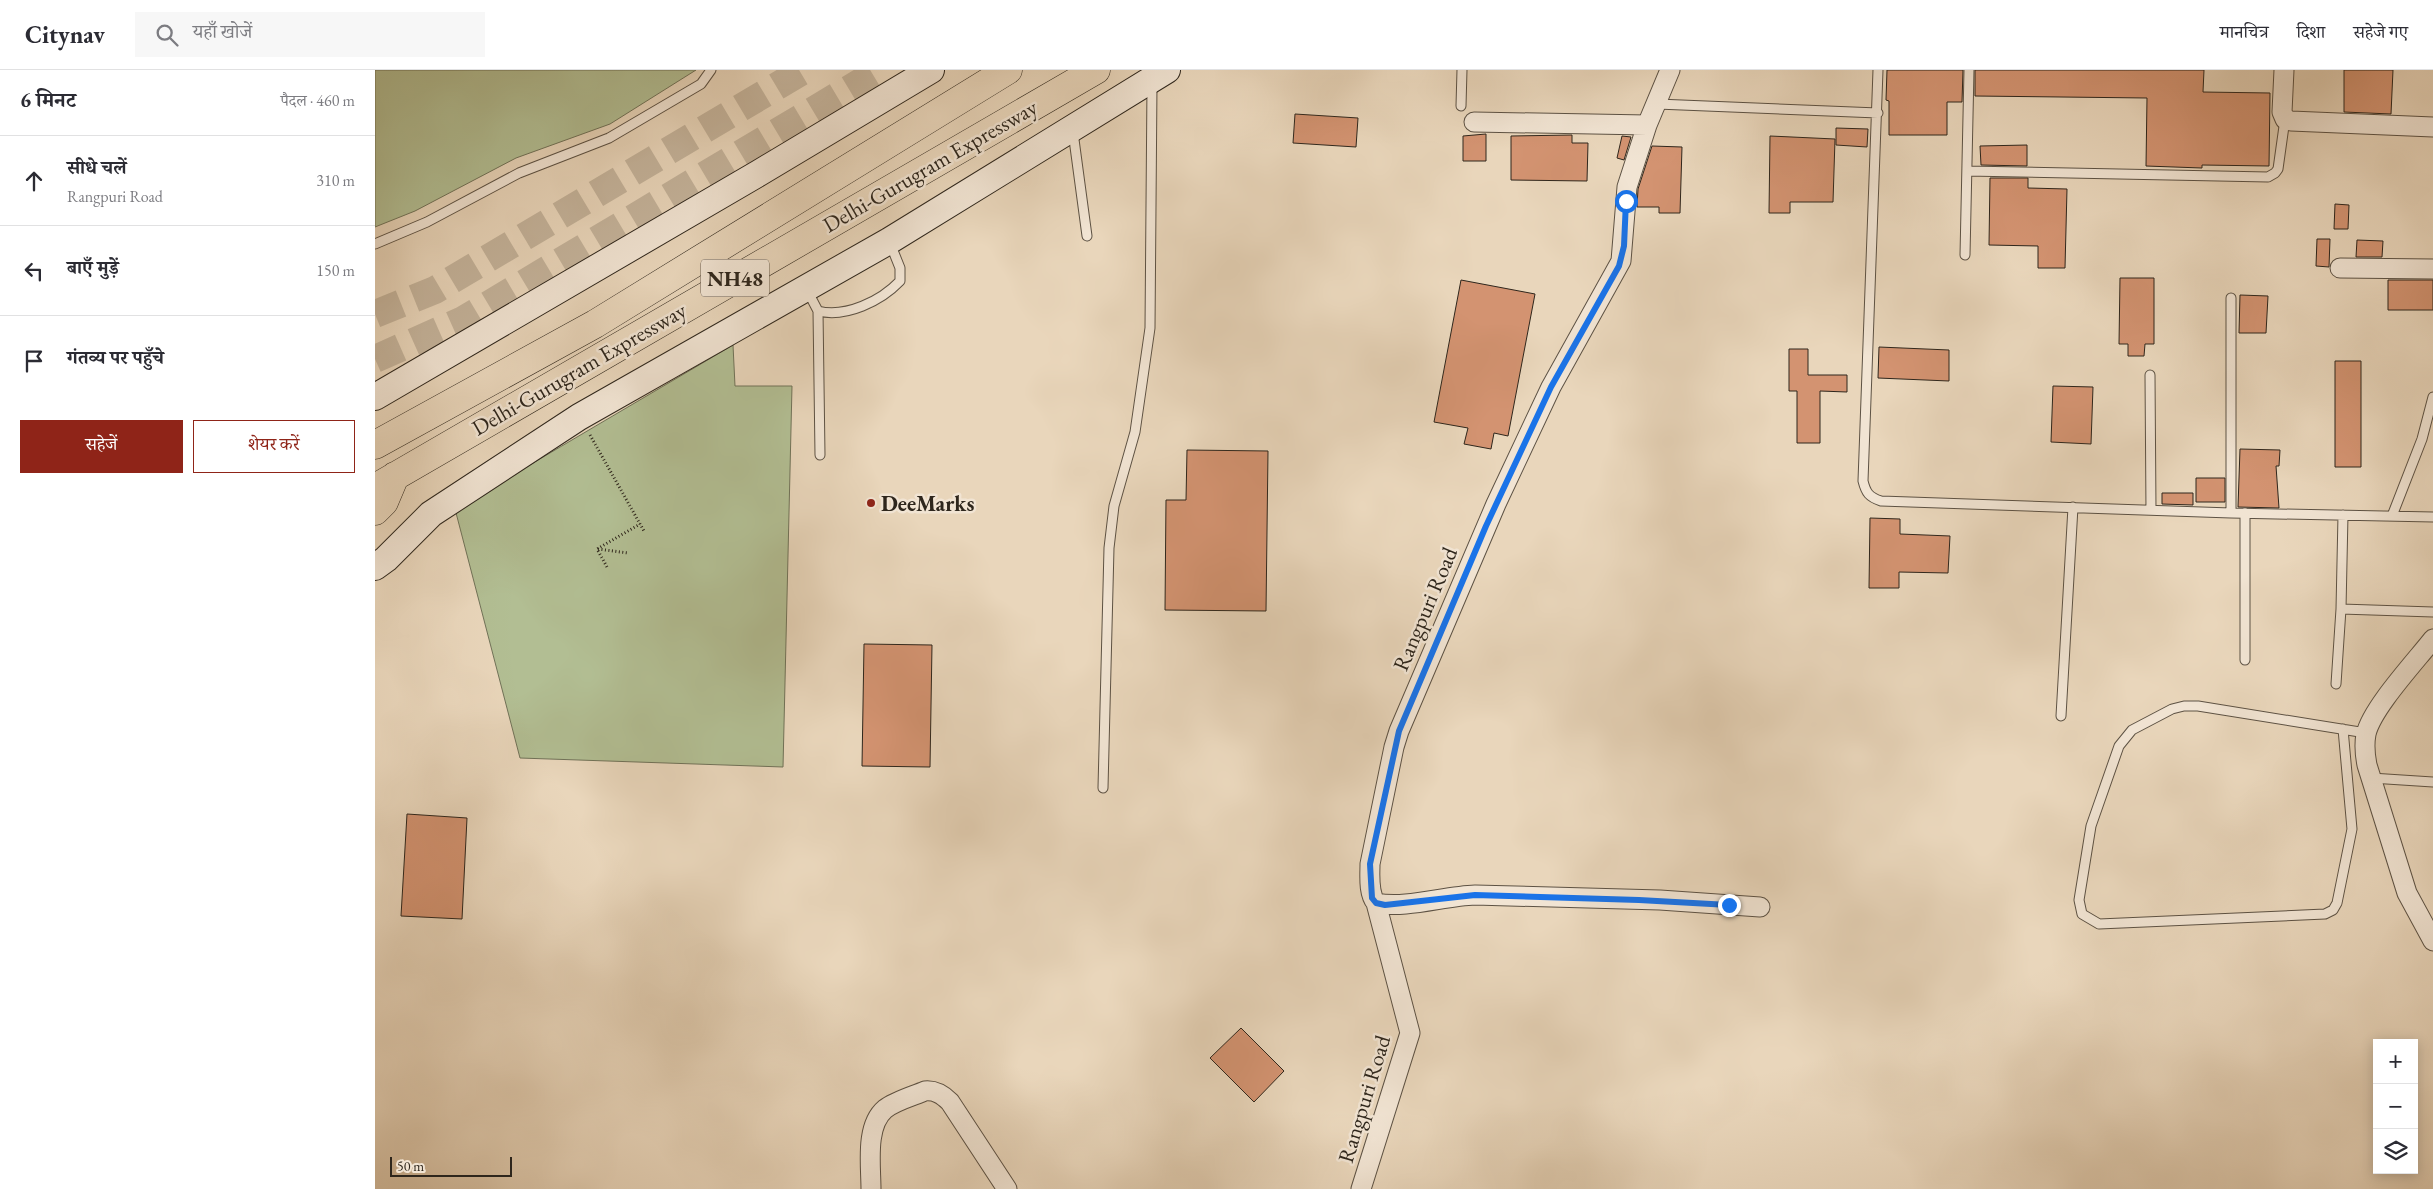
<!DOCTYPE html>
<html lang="hi">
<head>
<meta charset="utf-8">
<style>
	:root { --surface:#fff; --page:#f7f7f7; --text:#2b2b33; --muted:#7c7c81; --line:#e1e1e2; --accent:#8f2418 }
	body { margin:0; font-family:"EB Garamond","Noto Serif Devanagari",serif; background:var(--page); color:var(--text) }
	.controls { position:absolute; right:15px; bottom:15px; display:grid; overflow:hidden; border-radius:0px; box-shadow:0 2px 12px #0003 }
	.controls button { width:45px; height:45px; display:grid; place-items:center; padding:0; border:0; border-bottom:1px solid var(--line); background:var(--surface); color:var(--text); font:25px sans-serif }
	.scale { position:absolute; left:15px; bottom:12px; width:122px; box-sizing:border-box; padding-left:5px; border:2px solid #2e261c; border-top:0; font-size:14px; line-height:18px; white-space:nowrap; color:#2e261c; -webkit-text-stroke:4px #f1e4d3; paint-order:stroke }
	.stop { position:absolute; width:15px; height:15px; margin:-11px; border:4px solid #1a73e8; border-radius:50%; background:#fff }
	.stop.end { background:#1a73e8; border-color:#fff; box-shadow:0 1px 5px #0008 }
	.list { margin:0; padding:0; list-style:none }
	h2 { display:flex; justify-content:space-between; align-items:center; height:65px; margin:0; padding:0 20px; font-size:21px }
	h2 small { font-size:16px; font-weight:400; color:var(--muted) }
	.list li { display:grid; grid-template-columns:32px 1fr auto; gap:15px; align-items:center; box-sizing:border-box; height:90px; padding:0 20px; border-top:1px solid var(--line) }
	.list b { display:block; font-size:19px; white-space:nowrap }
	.list p { margin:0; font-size:16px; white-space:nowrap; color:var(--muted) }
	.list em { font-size:16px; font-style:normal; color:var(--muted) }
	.actions { display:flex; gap:10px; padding:15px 20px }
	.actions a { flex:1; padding:11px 0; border:1px solid var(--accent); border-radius:0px; text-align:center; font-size:18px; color:var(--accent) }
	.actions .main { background:var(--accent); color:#fff }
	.icon { flex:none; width:28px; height:28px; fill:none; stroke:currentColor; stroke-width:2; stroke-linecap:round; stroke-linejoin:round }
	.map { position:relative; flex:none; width:2058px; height:1119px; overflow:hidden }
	header { display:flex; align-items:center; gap:30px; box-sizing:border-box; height:70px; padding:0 25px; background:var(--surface); border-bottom:1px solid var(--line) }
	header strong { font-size:24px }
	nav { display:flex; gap:28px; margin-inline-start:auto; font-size:18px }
	.search { width:350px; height:45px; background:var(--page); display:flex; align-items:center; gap:12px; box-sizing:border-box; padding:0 18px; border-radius:0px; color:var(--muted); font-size:19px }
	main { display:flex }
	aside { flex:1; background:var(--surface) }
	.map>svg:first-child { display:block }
	.green { fill:#b2be93; stroke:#707258 }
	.building { fill:#d39371; stroke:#2e261c }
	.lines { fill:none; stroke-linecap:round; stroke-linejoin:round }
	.trunk-tunnel { stroke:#c4b39b; stroke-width:28; stroke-dasharray:28 14; stroke-linecap:butt }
	.service-casing { stroke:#5d5244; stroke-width:11 }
	.minor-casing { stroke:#5d5244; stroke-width:21 }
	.secondary-casing { stroke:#2e261c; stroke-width:28 }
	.motorway-casing { stroke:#2e261c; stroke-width:29 }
	.path { stroke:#2e261c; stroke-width:3; stroke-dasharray:1 2.5; stroke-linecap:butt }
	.service { stroke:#f1e4d3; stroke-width:9 }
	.minor { stroke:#f1e4d3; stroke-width:19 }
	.secondary { stroke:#f1e4d3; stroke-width:26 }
	.motorway { stroke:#e9d6bb; stroke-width:28 }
	.route { stroke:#1a73e8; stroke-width:6 }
	.poi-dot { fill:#8f2418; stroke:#f1e4d3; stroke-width:2 }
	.labels { text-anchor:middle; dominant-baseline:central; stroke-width:5; stroke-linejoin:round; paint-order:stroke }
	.shield { fill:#f1e4d3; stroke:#685f53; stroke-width:1 }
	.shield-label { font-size:21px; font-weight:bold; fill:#2e261c }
	.street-label { font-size:22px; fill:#2e261c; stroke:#f1e4d3 }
	.poi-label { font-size:22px; font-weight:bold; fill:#2e261c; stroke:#f1e4d3; text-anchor:start }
</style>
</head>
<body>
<header>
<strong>Citynav</strong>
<div class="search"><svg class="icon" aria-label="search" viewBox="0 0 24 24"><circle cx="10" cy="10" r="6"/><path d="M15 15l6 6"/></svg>यहाँ खोजें</div>
<nav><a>मानचित्र</a><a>दिशा</a><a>सहेजे गए</a></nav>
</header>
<main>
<aside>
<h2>6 मिनट<small>पैदल · 460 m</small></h2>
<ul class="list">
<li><svg class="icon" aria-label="ahead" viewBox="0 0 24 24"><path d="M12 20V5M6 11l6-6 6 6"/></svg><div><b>सीधे चलें</b><p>Rangpuri Road</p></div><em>310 m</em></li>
<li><svg class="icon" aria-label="left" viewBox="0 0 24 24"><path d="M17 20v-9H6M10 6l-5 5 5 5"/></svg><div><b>बाएँ मुड़ें</b></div><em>150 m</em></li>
<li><svg class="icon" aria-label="arrive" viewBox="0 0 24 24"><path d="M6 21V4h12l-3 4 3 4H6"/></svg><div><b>गंतव्य पर पहुँचे</b></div></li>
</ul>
<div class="actions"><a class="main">सहेजें</a><a>शेयर करें</a></div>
</aside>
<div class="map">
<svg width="2058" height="1119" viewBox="0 0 2058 1119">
	<rect width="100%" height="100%" fill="#e9d6bb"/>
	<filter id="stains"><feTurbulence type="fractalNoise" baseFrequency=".004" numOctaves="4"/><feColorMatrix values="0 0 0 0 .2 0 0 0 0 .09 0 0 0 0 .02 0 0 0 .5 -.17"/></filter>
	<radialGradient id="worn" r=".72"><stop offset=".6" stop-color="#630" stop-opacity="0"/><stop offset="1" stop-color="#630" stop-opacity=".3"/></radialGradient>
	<path class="green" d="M0,0H321L235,54L141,88L40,141L0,157Z
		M358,275L360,316H417L408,697L145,688L80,439Z"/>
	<path class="building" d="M1512,0H1588L1587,32H1572V65H1514V31L1511,30Z
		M1600,0H1829L1828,22L1895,23L1894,96L1827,95V98L1771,96L1772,28L1600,26Z
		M1969,0H2018L2016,44L1969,42Z
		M920,44L983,48L981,77L918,73Z
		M1461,58L1493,59L1492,77L1461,75Z
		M1111,64V91H1088V66Z
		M1197,65V73H1213L1212,111L1136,110V66Z
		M1247,66L1256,67L1249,90L1242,88Z
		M1395,66L1460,69L1458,132H1415V143H1394Z
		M1652,75V96L1606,95L1605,76Z
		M1277,76L1307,77L1305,143H1284V137H1262L1263,119Z
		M1615,108H1653V118L1692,119L1690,198H1663V176L1614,175Z
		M1960,134L1974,135L1973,159H1959Z
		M1942,169H1955L1954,197L1941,196Z
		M1982,170L2008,171L2007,187H1981Z
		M1745,208H1779V274H1770L1769,286H1753V274H1744Z
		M1086,210L1160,224L1133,366L1119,363L1116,379L1089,374L1093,358L1059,352Z
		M2013,210H2058V240H2013Z
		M1865,225L1893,226L1891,263H1864Z
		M1504,277L1574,280V311L1503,308Z
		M1414,279H1433V305H1472V322L1445,321V373H1422V321H1414Z
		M1960,291H1986V397H1960Z
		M1678,316L1718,317L1716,374L1676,372Z
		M1865,379L1905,380L1904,396H1901L1904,438L1863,437Z
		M812,380L893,381L891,541L790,540L791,430H811Z
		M1821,408H1850V432H1821Z
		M1787,423H1818V435L1787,434Z
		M1495,448L1525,449V464L1575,466L1573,503L1524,502V518H1494Z
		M489,574L557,575L555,697L487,696Z
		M32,744L92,748L87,849L26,846Z
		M866,958L909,1001L879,1032L835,988Z"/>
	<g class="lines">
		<path class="trunk-tunnel" d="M0,244L60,220L429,0
			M0,289L88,250L506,0"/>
		<defs>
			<path id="service" d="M1503,0L1488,411C1491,423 1494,427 1506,431L1856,443L2058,447
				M1282,34L1503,43
				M1086,36L1087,0
				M698,62L712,166
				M1592,101L1893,107L1900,103L1903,99L1910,49
				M0,174L52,152L144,103L234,68L326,14L336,0
				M1590,185L1594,0
				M432,220L443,241C471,248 506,231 525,211V198L515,173
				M1856,228V443
				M443,241L445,385
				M1775,305L1776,440
				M2017,446L2047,369L2058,327
				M1966,539L2058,542
				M1870,590V443
				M1961,614L1966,539L1968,445
				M1686,646L1698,437
				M1968,659L1977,759L1962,833L1958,840L1950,844L1724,854L1707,844L1704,830L1716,756L1744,676L1757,660L1797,639L1809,636H1823L1991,663
				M1996,708L2058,712
				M728,718L734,478L739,436L760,362L775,258L777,14"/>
			<path id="minor" d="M1909,0L1907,42L1910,49L1916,51L2058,57
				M1099,52L1272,55
				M1965,198L2058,199
				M2058,569C2040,592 1997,638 1991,664C1989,675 1990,685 1992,695L2032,823L2058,871
				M1001,833C1031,839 1069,826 1100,825L1285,830L1385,837
				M496,1119C496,1095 490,1056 510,1039C520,1031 538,1026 550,1021C560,1020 567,1024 575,1032L632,1119
				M986,1119L1035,963L1001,833C993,823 995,806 995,794L1019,677L1024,661L1121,434L1176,317L1246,191L1252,117L1272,55L1295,0"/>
			<path id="secondary" d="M0,327L384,103L556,0
				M0,497L11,489L56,444L204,347L514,171L792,0"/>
			<path id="motorway" d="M0,375L220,254L633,0
				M0,418L721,0
				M0,441L9,432L20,406"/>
		</defs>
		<use href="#service" class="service-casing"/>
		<use href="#minor" class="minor-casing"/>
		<use href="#secondary" class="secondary-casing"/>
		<use href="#motorway" class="motorway-casing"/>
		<path class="path" d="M215,365L269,461
			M223,479L253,483
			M232,497L222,479L265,454"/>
		<use href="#service" class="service"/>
		<use href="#minor" class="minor"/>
		<use href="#secondary" class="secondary"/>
		<use href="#motorway" class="motorway"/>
	</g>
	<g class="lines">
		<path class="route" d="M1251,131L1249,176L1244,196L1176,317L1111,456L1024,661L995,794L997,828L1001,833L1010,835L1100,825L1264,830L1354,835"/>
	</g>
	<circle class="poi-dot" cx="496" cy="433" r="5"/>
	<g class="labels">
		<rect class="shield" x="326" y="189.5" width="68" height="37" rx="4"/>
		<g class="shield-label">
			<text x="360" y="208">NH48</text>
		</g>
		<g class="street-label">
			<text transform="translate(555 96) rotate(-30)">Delhi-Gurugram Expressway</text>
			<text transform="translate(204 299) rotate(-30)">Delhi-Gurugram Expressway</text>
			<text transform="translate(1050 539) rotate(-67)">Rangpuri Road</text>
			<text transform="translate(989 1029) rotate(-73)">Rangpuri Road</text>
		</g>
		<g class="poi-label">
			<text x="506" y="433">DeeMarks</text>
		</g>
	</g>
	<rect width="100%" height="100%" filter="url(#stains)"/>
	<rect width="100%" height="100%" fill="url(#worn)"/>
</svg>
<div class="controls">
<button>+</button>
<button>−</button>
<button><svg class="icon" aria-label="layers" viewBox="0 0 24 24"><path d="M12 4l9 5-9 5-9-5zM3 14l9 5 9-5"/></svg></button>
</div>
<div class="scale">50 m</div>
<div class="stop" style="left:1251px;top:131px"></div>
<div class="stop end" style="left:1354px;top:835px"></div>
</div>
</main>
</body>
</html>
